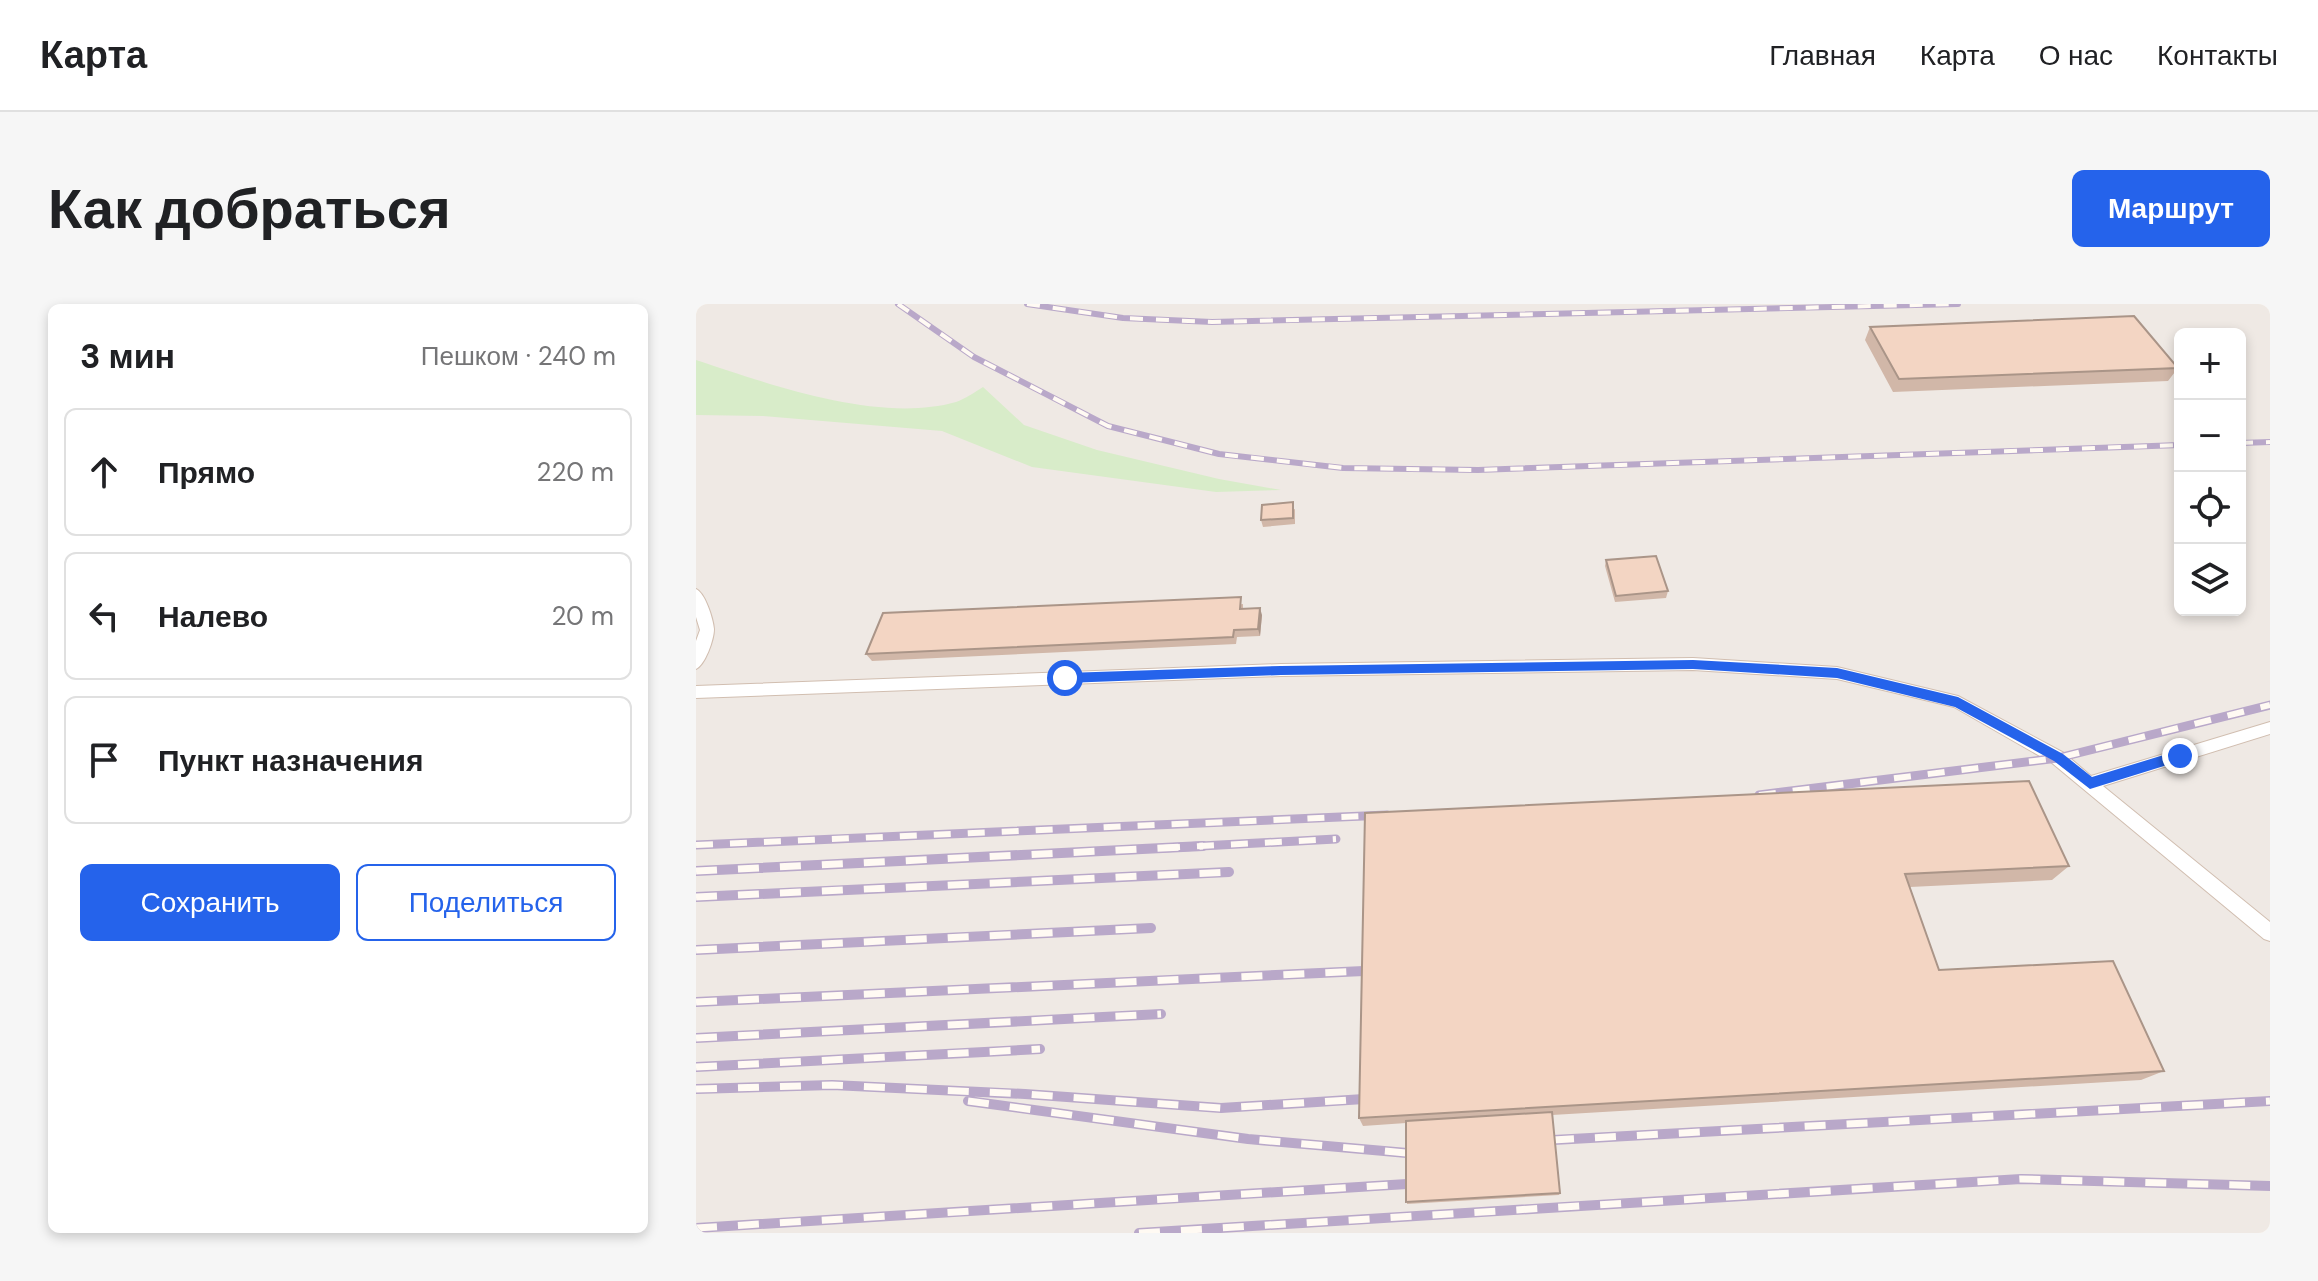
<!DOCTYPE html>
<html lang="ru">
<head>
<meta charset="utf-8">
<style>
	:root { --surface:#fff; --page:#f6f6f6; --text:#202124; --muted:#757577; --line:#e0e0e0; --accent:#2563eb }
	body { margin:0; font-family:"DM Sans",sans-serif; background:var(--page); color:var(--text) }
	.controls { position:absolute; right:24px; top:24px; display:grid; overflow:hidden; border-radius:12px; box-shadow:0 4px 12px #0003 }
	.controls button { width:72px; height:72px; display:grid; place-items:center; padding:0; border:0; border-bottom:2px solid var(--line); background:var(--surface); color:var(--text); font:40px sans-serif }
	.stop { position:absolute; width:24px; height:24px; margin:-18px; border:6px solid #2563eb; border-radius:50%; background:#fff }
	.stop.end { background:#2563eb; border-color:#fff; box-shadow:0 2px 8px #0008 }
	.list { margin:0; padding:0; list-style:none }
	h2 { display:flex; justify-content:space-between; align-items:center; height:104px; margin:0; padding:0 32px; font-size:34px }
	h2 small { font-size:26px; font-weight:400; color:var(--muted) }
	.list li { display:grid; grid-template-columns:52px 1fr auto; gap:24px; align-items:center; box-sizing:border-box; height:128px; margin:0 16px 16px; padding:0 16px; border:2px solid var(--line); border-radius:12px }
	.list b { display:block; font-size:30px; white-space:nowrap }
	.list em { font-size:26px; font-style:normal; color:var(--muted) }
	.actions { display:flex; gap:16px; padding:24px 32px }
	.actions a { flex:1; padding:18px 0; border:2px solid var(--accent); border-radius:12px; text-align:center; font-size:28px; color:var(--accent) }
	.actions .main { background:var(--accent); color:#fff }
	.icon { flex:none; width:44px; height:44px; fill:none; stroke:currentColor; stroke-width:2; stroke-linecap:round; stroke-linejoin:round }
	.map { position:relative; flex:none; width:1574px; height:929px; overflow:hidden; border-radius:12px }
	header { display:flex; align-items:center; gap:48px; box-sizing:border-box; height:112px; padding:0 40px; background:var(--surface); border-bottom:2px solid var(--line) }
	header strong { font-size:38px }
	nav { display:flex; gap:44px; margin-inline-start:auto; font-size:28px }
	.intro { display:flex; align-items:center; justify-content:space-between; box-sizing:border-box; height:192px; padding:0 48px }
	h1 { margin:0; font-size:56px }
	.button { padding:20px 36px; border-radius:12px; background:var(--accent); color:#fff; font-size:28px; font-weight:700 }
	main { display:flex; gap:48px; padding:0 48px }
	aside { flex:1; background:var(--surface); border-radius:12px; box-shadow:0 4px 12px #0003 }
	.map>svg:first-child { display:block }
	.industrial { fill:#efe9e4; fill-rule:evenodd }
	.green { fill:#d8ecc9 }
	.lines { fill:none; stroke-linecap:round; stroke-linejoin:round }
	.service-casing { stroke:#d1beb0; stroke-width:2 }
	.service { fill:#fff; fill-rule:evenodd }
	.rail-far2-casing { stroke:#b9a8c9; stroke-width:6 }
	.rail-far1-casing { stroke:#b9a8c9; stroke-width:9 }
	.rail-casing { stroke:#b9a8c9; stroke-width:10 }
	.rail-far2 { stroke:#fffaf3; stroke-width:4; stroke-dasharray:13; stroke-linecap:butt }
	.rail-far1 { stroke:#fffaf3; stroke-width:6; stroke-dasharray:17; stroke-linecap:butt }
	.rail { stroke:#fffaf3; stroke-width:7; stroke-dasharray:21; stroke-linecap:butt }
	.wall { fill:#d1b7a8 }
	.shaded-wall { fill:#aa9588 }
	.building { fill:#f3d5c3; stroke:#aa9588; stroke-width:2 }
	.route { fill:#2563eb }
</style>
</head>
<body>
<header>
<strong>Карта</strong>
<nav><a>Главная</a><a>Карта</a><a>О нас</a><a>Контакты</a></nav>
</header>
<div class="intro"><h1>Как добраться</h1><a class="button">Маршрут</a></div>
<main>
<aside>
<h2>3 мин<small>Пешком · 240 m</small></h2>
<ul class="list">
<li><svg class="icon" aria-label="ahead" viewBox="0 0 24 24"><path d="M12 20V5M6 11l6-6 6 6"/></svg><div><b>Прямо</b></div><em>220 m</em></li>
<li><svg class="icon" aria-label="left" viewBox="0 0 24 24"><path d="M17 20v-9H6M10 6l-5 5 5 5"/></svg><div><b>Налево</b></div><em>20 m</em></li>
<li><svg class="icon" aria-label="arrive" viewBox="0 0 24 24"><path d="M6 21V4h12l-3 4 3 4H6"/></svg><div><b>Пункт назначения</b></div></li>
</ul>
<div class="actions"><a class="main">Сохранить</a><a>Поделиться</a></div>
</aside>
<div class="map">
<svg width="1574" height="929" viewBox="0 0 1574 929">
	<rect width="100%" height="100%" fill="#fdf6ec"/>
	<path class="industrial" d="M0,0H1574V929H0ZM1484,30H1544V306H1484Z"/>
	<path class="green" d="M0,56C73,80 182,120 260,98C269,95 279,88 287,83L328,121L401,146L523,175L585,186L520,188L336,163L246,127L67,112L0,111Z"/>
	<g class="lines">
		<defs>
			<path id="service" d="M0,285C9,289 17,314 18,325C18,336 9,361 0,365V337L4,326L0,313Z
				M997,354L1141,363L1262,392L1368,449L1395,472L1574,418V430L1407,482L1574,618V637L1568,635L1356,459L1258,403L1141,375L997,366L585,372L0,394V382L585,360Z"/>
		</defs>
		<use href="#service" class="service-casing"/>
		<use href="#service" class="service"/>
		<defs>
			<path id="rail-far2" d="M202,0L278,53L412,122L523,150L647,164L782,166L1484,141
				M331,0L427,14L516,18L1262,0
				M1544,139L1574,138"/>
			<path id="rail-far1" d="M1063,491L1362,454L1574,401
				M0,541L691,511
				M467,544L640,535"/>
			<path id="rail" d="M0,567L507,542
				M0,593L533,568
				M0,646L455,624
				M0,698L668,667
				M0,734L465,710
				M0,763L344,745
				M0,785L136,781L329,790L525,804L668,795
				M272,797L552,835L711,849
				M857,836L1574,797
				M0,924L711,880
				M443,929L1325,875L1574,882"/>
		</defs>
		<use href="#rail-far2" class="rail-far2-casing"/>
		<use href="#rail-far1" class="rail-far1-casing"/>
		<use href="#rail" class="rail-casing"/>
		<use href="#rail-far2" class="rail-far2"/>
		<use href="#rail-far1" class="rail-far1"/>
		<use href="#rail" class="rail"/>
	</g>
	<path class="wall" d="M1174,23L1482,64L1472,77L1197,88L1169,36Z
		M599,205V220L567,223L565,216Z
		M910,256L972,287L970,294L919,298L909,262Z
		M547,300V305L566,311L564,332L541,333L540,340L176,357L170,350Z
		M669,509L1373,562L1356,576L1214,583L1243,666L1468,767L1445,776L856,811L864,889L863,891L711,900L710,819L667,822L663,814Z"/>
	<path class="shaded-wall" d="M564,304L566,311L564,332L562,325Z"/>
	<path class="building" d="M1438,12L1482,64L1203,75L1174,23Z
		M597,198V214L565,216L566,201Z
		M960,252L972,287L920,292L910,256Z
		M545,293L544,305L564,304L562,325L538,326L537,333L170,350L187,309Z
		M1333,477L1373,562L1209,570L1243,666L1417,657L1468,767L663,814L669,509Z
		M856,808L864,889L710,898V817Z"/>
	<path class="route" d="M997,356L1141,364L1262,393L1367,450L1396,473L1484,446L1490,452L1484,457L1394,485L1358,457L1259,403L1141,374L997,365L585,371L369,379L363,374L369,369L585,362Z"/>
</svg>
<div class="controls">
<button>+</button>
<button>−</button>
<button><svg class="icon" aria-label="locate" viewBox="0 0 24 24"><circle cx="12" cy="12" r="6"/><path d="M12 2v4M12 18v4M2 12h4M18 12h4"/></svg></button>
<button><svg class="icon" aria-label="layers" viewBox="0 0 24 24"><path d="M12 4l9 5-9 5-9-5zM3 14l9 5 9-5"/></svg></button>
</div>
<div class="stop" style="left:369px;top:374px"></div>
<div class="stop end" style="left:1484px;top:452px"></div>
</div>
</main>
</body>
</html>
